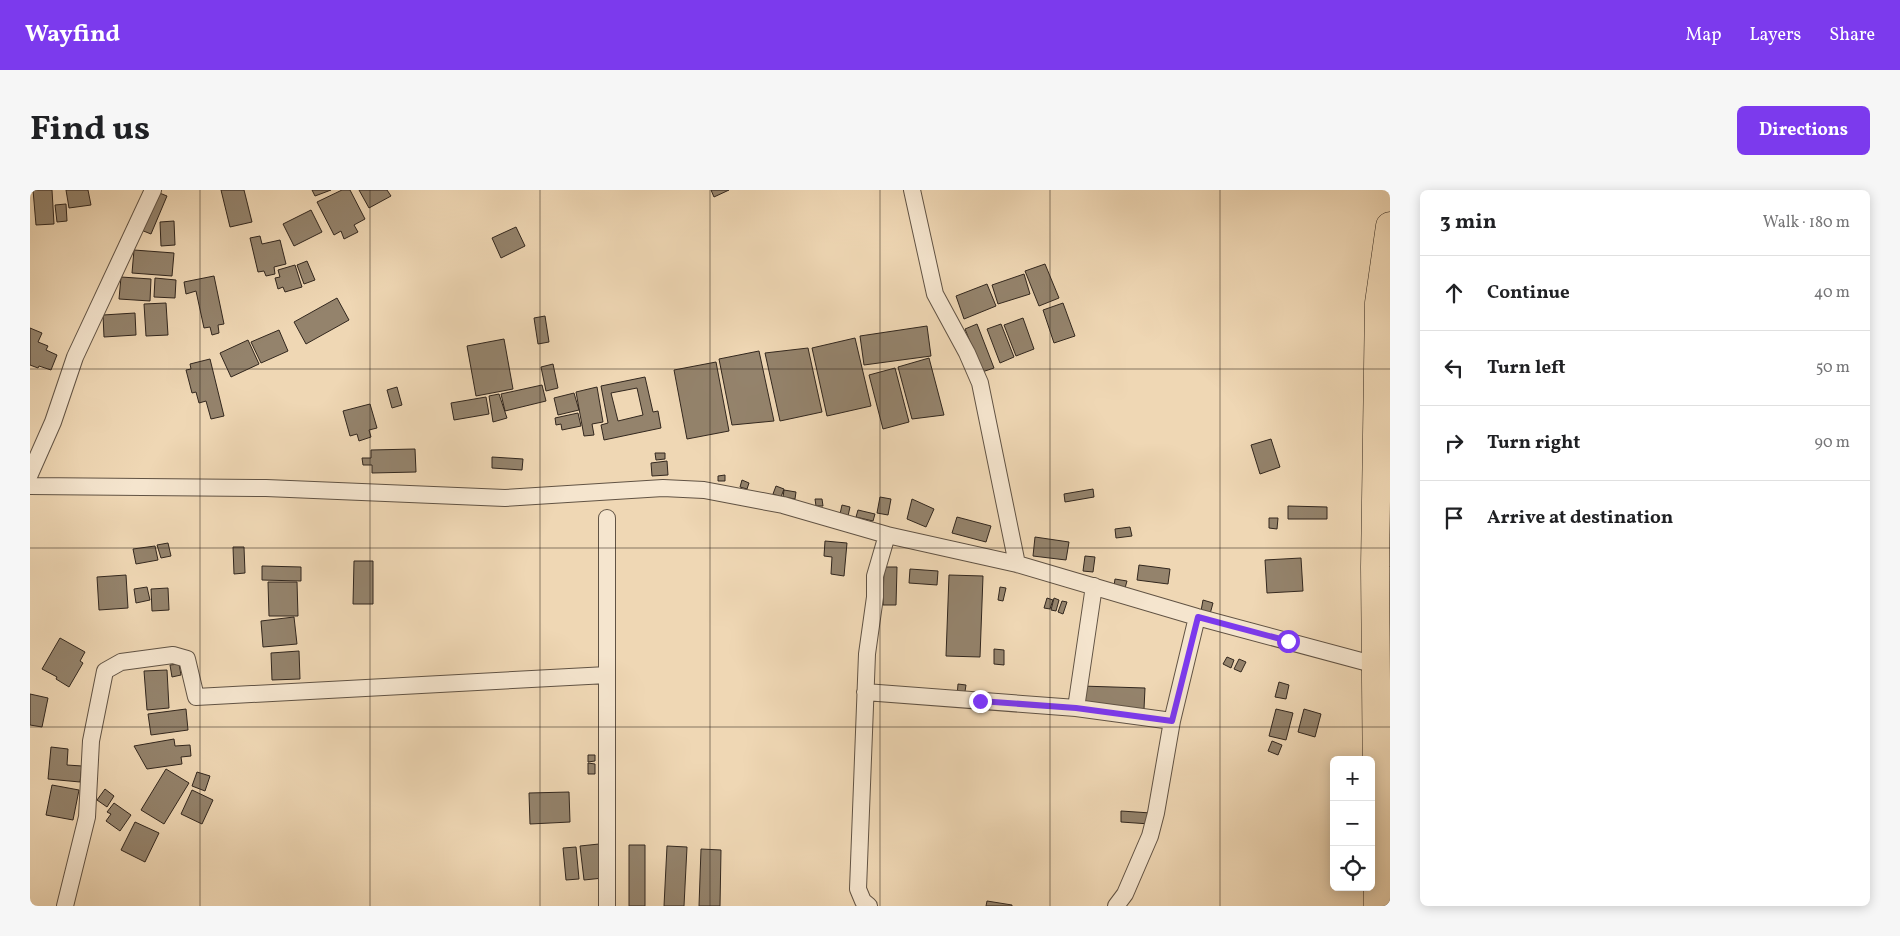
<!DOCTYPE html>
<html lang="en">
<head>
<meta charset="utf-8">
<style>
	:root { --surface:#fff; --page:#f6f6f6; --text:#202124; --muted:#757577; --line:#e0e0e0; --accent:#7c3aed }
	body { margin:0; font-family:Vollkorn,serif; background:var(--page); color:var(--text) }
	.controls { position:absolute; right:15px; bottom:15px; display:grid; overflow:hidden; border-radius:8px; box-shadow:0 2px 12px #0003 }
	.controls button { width:45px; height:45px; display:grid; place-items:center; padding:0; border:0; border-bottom:1px solid var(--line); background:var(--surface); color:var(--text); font:25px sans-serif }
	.stop { position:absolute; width:15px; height:15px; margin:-11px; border:4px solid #7c3aed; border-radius:50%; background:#fff }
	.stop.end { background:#7c3aed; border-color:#fff; box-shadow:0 1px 5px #0008 }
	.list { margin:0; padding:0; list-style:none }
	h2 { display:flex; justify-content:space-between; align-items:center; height:65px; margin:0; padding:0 20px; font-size:21px }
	h2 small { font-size:16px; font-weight:400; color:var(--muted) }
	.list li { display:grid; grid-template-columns:32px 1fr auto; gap:15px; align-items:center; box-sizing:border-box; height:75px; padding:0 20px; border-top:1px solid var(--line) }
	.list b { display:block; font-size:19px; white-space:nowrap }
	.list em { font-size:16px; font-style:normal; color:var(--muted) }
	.icon { flex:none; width:28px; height:28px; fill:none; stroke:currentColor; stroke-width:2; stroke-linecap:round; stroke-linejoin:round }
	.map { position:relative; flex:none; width:1360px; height:716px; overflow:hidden; border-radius:8px }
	header { display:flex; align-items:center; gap:30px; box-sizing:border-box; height:70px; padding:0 25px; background:var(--accent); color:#fff }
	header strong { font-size:24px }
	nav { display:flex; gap:28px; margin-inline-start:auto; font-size:18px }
	.intro { display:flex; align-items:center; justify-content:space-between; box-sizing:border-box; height:120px; padding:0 30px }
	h1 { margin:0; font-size:35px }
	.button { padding:12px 22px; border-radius:8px; background:var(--accent); color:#fff; font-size:18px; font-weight:700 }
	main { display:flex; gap:30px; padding:0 30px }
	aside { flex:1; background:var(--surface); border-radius:8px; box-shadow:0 2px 12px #0003 }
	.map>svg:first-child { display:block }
	.building { fill:#94836c; stroke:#32271e; fill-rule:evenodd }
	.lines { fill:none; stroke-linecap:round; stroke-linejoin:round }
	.street-casing { stroke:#615344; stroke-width:18 }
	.highway-casing { stroke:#32271e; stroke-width:29 }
	.street { stroke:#f5e5ce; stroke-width:16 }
	.highway { stroke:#efd7b4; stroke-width:28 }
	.route { stroke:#7c3aed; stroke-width:6 }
	.grid { fill:none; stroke:#32271e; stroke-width:1; stroke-opacity:0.55 }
</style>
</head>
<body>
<header>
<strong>Wayfind</strong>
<nav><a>Map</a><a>Layers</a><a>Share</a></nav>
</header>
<div class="intro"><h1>Find us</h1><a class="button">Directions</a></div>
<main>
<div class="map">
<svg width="1360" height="716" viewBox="0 0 1360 716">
	<rect width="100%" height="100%" fill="#efd7b4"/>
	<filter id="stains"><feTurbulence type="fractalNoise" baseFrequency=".004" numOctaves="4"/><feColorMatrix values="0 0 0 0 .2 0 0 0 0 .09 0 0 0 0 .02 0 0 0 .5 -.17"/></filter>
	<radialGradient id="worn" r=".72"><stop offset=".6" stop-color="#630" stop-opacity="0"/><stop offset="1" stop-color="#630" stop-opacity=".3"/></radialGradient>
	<path class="building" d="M3,0H22L24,34L6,35Z
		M36,0H58L61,15L39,18Z
		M191,0H214L222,32L200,37Z
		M282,0H301L285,6Z
		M312,0H320L335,29L324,35L328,42L314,49L311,41L304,45L287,12Z
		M329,0H357L361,6L339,18Z
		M681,0H699L684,7Z
		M127,2L137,6L121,44L111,40Z
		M36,14L37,31L27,32L25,15Z
		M281,20L292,42L264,56L253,34Z
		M144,31L145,55L131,56L130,32Z
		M486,37L495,56L471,68L462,48Z
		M230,46L232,54L250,50L256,74L244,77L245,84L236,86L234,81L228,82L220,48Z
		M104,60L144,63L142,86L102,83Z
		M277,71L285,90L274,94L267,75Z
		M1015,74L1029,108L1009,116L995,81Z
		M265,75L272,97L255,102L253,97L248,99L245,88L250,87L248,80Z
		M994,84L1000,104L968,114L962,95Z
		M184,86L194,134L188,135L189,143L182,145L180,137L174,138L166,101L156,104L154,92Z
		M91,87L121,89L120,111L89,109Z
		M125,88L146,90L145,108L124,107Z
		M957,94L966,116L934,129L926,106Z
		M307,108L319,130L276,154L264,132Z
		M136,113L138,145L116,146L114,114Z
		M1033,113L1045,146L1024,153L1013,120Z
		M105,123L106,145L74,147L73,125Z
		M515,126L519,152L508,154L504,128Z
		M993,128L1004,159L986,166L974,135Z
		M947,134L964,178L952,182L935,139Z
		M971,134L984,167L970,173L957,139Z
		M897,136L901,166L834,175L830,146Z
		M0,138L12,143L8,152L18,156L16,160L27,165L21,180L9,176L8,178L0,175Z
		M249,140L258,161L231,173L221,152Z
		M825,148L841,216L797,226L782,158Z
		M474,149L483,199L446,206L437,156Z
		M218,150L229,174L201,187L190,163Z
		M778,158L792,222L750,231L735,163Z
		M729,161L744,231L702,235L689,169Z
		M899,168L914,225L882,229L868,177Z
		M180,169L194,226L181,229L176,211L169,213L166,202L162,203L156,180L161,179L160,174Z
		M686,172L699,241L657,249L644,180Z
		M523,174L528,198L516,201L511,177Z
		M865,178L879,232L853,239L839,185Z
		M615,187L623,222L628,221L631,238L574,250L571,235L578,233L571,196ZM607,198L613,225L588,231L581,203Z
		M512,195L516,211L475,221L471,204Z
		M367,197L372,215L362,218L357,200Z
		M567,197L573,232L562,234L564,245L554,246L546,202Z
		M544,203L549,220L528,225L524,208Z
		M469,204L477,228L463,232L459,206Z
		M456,207L459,224L424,230L421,213Z
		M340,214L347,238L339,240L341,247L329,251L327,244L320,246L313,221Z
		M548,223L551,236L532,240L531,234L526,235L525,228Z
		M1241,249L1250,277L1230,284L1221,255Z
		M385,259L386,282L342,283V275H333L332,268H341V260Z
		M625,263H635V269L626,270Z
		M462,267L493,269L492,280L462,278Z
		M637,271L638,285L622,286L621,273Z
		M695,285V291H688V286Z
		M712,290L719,293L717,299L710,297Z
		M746,296L754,299L751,307L743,304Z
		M1063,299L1064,307L1035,312L1034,304Z
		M754,300L766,302L765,309L753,307Z
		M850,307L861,309L858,325L847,323Z
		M785,309H792L793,316H786Z
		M882,309L904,319L896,337L877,329Z
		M812,315L820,317L818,326L810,324Z
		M1258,316L1297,317V329H1258Z
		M828,320L845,324L843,331L826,327Z
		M927,327L961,336L956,352L922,343Z
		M1239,328H1248L1247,339L1239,338Z
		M1100,337L1102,346L1086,348L1085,339Z
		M1005,347L1039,352L1036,370L1003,366Z
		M795,351L817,353L814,386L801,384L802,367L794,366Z
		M138,353L141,366L131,368L127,355Z
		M125,356L128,370L106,374L103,359Z
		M203,357H214L215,383L204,384Z
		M1055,366L1065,367L1063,382L1053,381Z
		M1271,368L1273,401L1237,403L1235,370Z
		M324,371H343V414H323Z
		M1109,375L1140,379L1138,394L1107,390Z
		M232,376L271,377V391L232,390Z
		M854,377H867L866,415H853Z
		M880,379L908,381L907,395L879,393Z
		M96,385L98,418L69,420L67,387Z
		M919,385L953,386L950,467L916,466Z
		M1085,389L1097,391L1095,398L1084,396Z
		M238,392H267L268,426H239Z
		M117,397L120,410L106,413L104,399Z
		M970,397L976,398L973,411L968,410Z
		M138,398L139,420L122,421L121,399Z
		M1017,408L1023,410L1020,419L1014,418Z
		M1024,408L1029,410L1026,421L1021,420Z
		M1173,410L1183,413L1180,424L1171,421Z
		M1032,411L1037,412L1033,424L1028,422Z
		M264,427L267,454L233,457L231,431Z
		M30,448L55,462L50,471L53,473L39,497L26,489L27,487L12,479Z
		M964,459L974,460V475L964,474Z
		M269,461L270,489L242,490L241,463Z
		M1197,467L1204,470L1201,478L1193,474Z
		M1209,469L1216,472L1211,482L1204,479Z
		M149,474L151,485L142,487L140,475Z
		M137,480L139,518L117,520L114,481Z
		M1249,492L1259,495L1256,509L1245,507Z
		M928,494L936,495L934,508L927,507Z
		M1051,496L1115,498L1114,519L1050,517Z
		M0,504L18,508L12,537L0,535Z
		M156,519L158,540L121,545L118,524Z
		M1246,519L1263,523L1256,550L1239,546Z
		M1274,519L1291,524L1285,547L1268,542Z
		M144,549L145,556L160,555L161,566L151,567L152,574L117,579L104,556Z
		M1242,551L1252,555L1248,565L1238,561Z
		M21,557L38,559L37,575L52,576L50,592L18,589Z
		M558,565H565V571L558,572Z
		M558,573L565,574V584H558Z
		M136,579L159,593L134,634L111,620Z
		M167,582L180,586L175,601L162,596Z
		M22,595L49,600L43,630L16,625Z
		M75,599L84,606L77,617L67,610Z
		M162,600L183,610L172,634L151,624Z
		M539,602L540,632L500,634L499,603Z
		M84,613L101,625L90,641L76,631L81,624L77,622Z
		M1091,621L1121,623L1120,634L1091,632Z
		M105,632L129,643L115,672L91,660Z
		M569,654L573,688L554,690L550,656Z
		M599,655H615V716H599Z
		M637,656L657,657L654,716H634Z
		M546,657L549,689L536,690L533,658Z
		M671,659L691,660L690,716H669Z
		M957,711L982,715V716H956Z"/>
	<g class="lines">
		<defs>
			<path id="street" d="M882,0L905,104L937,163L950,193L987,374
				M0,284L23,232L45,167L123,0
				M0,296L236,298L475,308L633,298L674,300L753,315L857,345L987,374L1167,427L1346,475
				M835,502L1046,518L1142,531
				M1046,518L1064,396
				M577,715V485
				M35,716L57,627L61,551L75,481L91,472L143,465L157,469L166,507L577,485V328
				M839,716L833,711L828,699L837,464L845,407V386L857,345
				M1086,716L1095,704L1120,646L1126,623L1142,531L1167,427"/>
			<path id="highway" d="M1348,716L1345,377L1349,113L1360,36"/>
		</defs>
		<use href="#street" class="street-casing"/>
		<use href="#highway" class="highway-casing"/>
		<use href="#street" class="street"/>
		<use href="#highway" class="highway"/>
	</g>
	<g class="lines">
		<path class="route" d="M950,511L1046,518L1142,531L1168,427L1258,451"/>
	</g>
	<path class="grid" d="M170,0V716M340,0V716M510,0V716M680,0V716M850,0V716M1020,0V716M1190,0V716M0,179H1360M0,358H1360M0,537H1360"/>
	<rect width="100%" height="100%" filter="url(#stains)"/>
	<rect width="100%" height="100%" fill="url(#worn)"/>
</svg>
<div class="controls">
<button>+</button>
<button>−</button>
<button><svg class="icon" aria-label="locate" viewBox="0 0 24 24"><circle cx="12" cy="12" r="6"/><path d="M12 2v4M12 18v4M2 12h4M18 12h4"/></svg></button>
</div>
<div class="stop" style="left:1258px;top:451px"></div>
<div class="stop end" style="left:950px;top:511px"></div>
</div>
<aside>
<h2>3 min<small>Walk · 180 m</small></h2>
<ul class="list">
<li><svg class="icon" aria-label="ahead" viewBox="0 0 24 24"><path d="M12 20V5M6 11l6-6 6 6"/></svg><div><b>Continue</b></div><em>40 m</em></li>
<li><svg class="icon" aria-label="left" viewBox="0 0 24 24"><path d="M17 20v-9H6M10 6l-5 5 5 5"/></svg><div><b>Turn left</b></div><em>50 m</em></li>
<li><svg class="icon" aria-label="right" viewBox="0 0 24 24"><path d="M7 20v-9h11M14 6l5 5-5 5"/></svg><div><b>Turn right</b></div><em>90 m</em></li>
<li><svg class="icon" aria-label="arrive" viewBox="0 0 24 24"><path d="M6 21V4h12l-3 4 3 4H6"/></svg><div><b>Arrive at destination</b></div></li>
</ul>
</aside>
</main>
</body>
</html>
